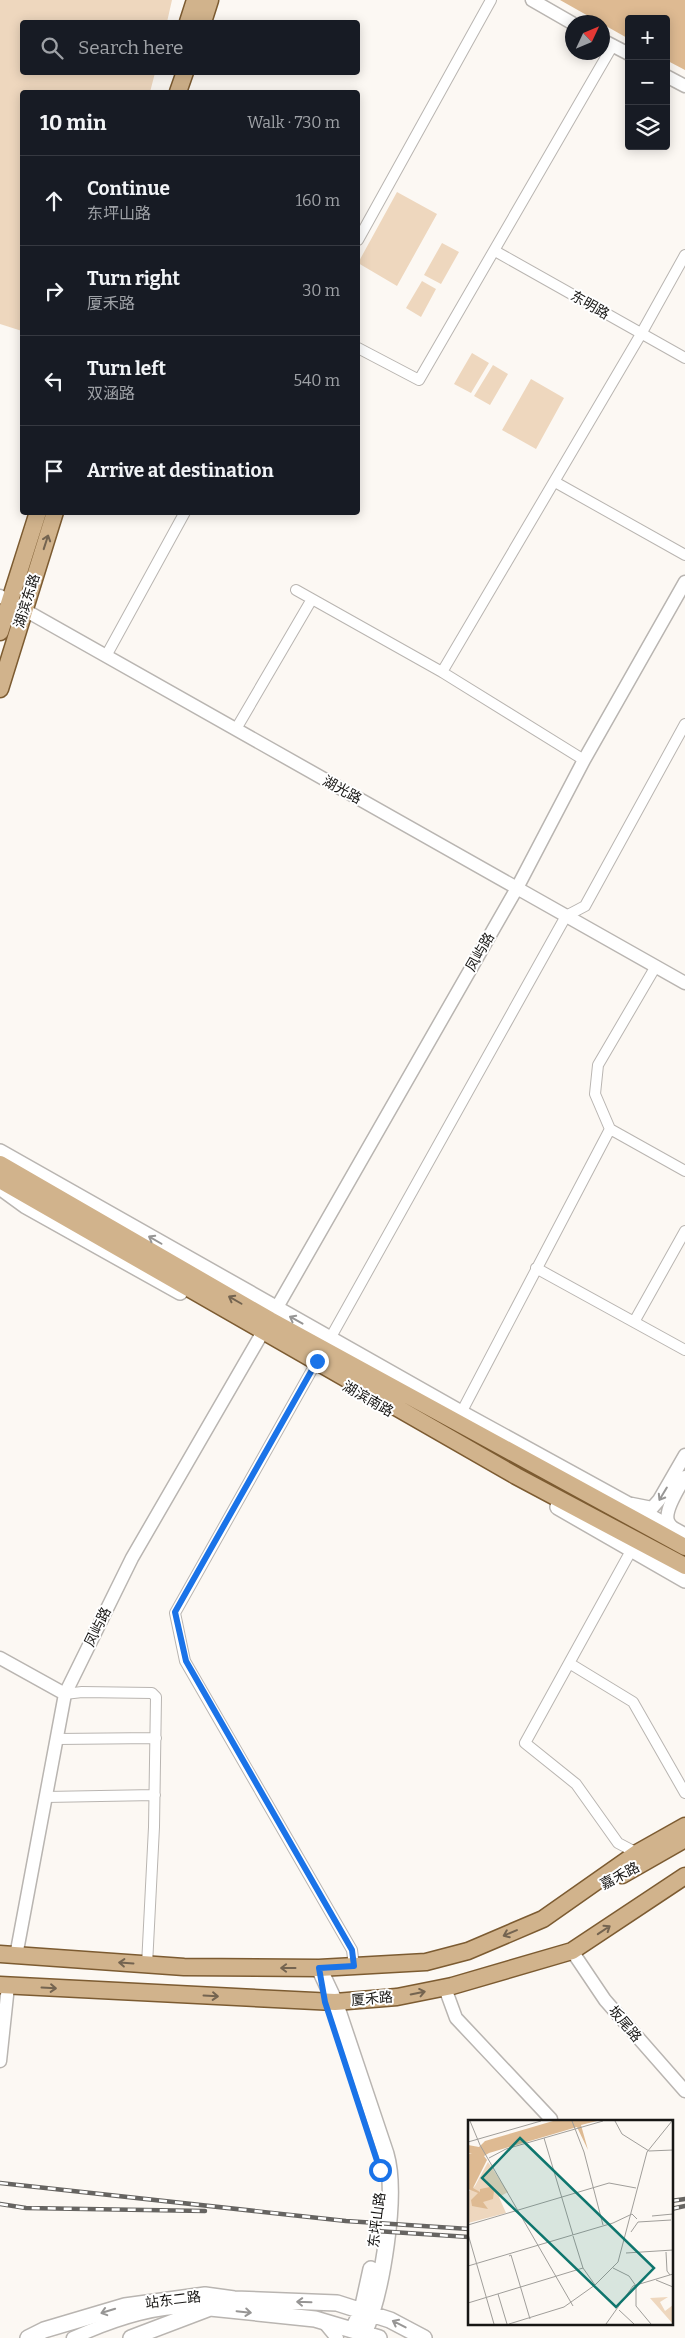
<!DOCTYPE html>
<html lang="en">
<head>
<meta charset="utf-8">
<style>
	:root { --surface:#171b24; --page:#20242c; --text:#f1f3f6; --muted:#9ea1a6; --line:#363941 }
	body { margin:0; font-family:Bitter,"Noto Sans SC",serif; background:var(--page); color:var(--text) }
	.controls { position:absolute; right:15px; top:15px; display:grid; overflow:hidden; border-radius:5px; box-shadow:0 2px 12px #0003 }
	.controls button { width:45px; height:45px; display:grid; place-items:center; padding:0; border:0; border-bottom:1px solid var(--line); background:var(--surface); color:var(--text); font:25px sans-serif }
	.compass { position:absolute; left:565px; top:15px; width:45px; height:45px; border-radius:50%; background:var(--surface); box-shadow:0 2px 12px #0003; rotate:46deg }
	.stop { position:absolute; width:15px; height:15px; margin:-11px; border:4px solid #1a73e8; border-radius:50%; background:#fff }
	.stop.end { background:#1a73e8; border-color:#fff; box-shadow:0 1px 5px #0008 }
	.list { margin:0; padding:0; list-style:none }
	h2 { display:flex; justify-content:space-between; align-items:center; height:65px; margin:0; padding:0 20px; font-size:21px }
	h2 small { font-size:16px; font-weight:400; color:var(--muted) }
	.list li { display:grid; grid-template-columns:32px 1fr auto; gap:15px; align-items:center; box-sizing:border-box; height:90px; padding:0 20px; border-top:1px solid var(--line) }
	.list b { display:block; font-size:19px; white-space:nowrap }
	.list p { margin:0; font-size:16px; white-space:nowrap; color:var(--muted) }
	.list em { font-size:16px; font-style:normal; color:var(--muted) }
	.icon { flex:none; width:28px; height:28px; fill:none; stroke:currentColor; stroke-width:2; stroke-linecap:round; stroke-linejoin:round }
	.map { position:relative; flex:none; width:685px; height:2338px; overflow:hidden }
	.search { position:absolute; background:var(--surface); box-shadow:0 2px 12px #0003; left:20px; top:20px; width:340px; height:55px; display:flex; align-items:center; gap:12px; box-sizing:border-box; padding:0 18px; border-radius:5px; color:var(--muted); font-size:19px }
	.panel { position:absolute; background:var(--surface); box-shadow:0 2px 12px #0003; left:20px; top:90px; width:340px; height:425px; border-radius:5px }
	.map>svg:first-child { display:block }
	.green { fill:#eed7be }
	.water { fill:#deba92 }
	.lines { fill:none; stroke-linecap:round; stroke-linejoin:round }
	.minor-casing { stroke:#b9b5b1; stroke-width:12 }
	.tertiary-casing { stroke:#b9b5b1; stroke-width:15 }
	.secondary-casing { stroke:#b9b5b1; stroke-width:18 }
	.primary-casing { stroke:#7c5b31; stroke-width:19 }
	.minor { stroke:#fff; stroke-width:10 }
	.tertiary { stroke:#fff; stroke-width:12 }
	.secondary { stroke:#fff; stroke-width:15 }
	.primary { stroke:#d1b38c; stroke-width:16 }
	.rail-casing { stroke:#666461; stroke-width:4.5 }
	.rail { stroke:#fff; stroke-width:2.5; stroke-dasharray:8; stroke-linecap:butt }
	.oneway { stroke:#746450 }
	.oneway2 { stroke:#979695 }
	.route { stroke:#1a73e8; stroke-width:6 }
	.labels { text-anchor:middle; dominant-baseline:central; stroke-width:4; stroke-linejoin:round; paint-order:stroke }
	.street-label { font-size:14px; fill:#171614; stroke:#fff }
	.inset-road { fill:none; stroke:#a09e9a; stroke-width:1 }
	.view { fill:#0f766e; fill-opacity:0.15; stroke:#0f766e; stroke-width:2.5 }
	.inset-edge { fill:none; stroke:#171614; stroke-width:2.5 }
</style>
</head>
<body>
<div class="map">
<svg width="685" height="2338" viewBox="0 0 685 2338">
	<rect width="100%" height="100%" fill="#fcf8f3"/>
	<path class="green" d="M0,0H172L167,22H22V72L155,73L150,92H22V331L0,324Z
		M397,192L437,214L397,286L358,263Z
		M442,243L459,252L441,284L424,275Z
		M422,281L436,289L421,317L406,308Z
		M472,353L489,363L471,393L454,384Z
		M493,365L508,374L490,405L474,396Z
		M531,379L564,398L536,449L502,430Z"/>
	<path class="water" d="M560,0H685V70L666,60V19H629V39Z"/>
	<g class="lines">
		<defs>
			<path id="minor" d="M358,240L491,0
				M495,251L685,358
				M358,348L419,380L613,45
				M555,482L685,555
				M296,590L442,672L584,760
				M106,656L185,512
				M442,672L641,334L685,255
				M236,729L312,599
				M610,1129L685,1171
				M536,1268L685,1350
				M634,1322L685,1231
				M327,1344L566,916L585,906L685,724
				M317,1361L175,1613L185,1661L352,1950L354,1966
				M461,1413L610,1129L595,1094L598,1065L656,966
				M632,1549L525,1743L576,1784L618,1843L637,1853
				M569,1663L633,1702L685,1793
				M65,1694L82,1692L152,1693L156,1697L154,1827L147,1965
				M57,1739L156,1738
				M46,1797L155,1795"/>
			<path id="tertiary" d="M532,0L572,23
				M602,40L629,54
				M666,76L685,86
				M0,596L685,983
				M272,1316L517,888L584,760L685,582
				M632,1504L652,1508L659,1500L685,1455
				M675,1531C673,1528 669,1524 668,1521C664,1510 680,1486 685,1477
				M0,1658L65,1694
				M572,1951L605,2000L685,2091
				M16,1956L65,1694L132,1558L264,1330
				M445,1988L456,2018L551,2119
				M0,2061L8,1986
				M323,2321L337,2338
				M73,2338C115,2319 162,2303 208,2308"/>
			<path id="secondary" d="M0,1152L461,1413L685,1536
				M0,1187L26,1206L180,1292
				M558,1507L685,1580
				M319,1968L335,2002L386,2154C398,2195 382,2294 364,2333
				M353,2329L362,2310L371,2269
				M28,2338L44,2330L125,2306L205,2295L234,2299L337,2303L390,2320L424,2338
				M131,2338L210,2308L315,2319L379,2338"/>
			<path id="primary" d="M188,22L195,0
				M203,22L210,0
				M178,92L185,72
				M0,632L38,512
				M0,689L55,512
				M0,1164L270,1320L685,1547
				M0,1180L516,1476L685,1566
				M622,1875L685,1839
				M0,1954L184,1967L319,1968L426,1962L468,1951L543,1919L637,1853L685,1826
				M0,1985L335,2002L397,1997L452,1986L572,1951L685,1876"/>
		</defs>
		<use href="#minor" class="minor-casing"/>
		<use href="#tertiary" class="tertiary-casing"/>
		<use href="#secondary" class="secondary-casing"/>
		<use href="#primary" class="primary-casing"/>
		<use href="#minor" class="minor"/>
		<use href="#tertiary" class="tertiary"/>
		<use href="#secondary" class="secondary"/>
		<use href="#primary" class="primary"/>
		<defs>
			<path id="rail" d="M0,2183L346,2221L469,2229
				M671,2201L685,2199
				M0,2204L26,2208L205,2211
				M671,2209L685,2206
				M376,2231L469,2237"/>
		</defs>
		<use href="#rail" class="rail-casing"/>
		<use href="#rail" class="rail"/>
	</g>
	<defs><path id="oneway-shaft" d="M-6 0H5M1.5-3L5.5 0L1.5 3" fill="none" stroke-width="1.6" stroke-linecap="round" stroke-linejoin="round" transform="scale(1.25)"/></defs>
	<g class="oneway">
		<use href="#oneway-shaft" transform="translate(46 542) rotate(-72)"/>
		<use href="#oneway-shaft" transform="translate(235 1300) rotate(-150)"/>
		<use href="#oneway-shaft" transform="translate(604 1930) rotate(-34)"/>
		<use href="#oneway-shaft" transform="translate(510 1933) rotate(157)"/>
		<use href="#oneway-shaft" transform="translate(126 1963) rotate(-176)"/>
		<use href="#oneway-shaft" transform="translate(288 1968) rotate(-180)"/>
		<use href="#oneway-shaft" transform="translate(49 1988) rotate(3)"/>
		<use href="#oneway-shaft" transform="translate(418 1993) rotate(-11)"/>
		<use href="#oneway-shaft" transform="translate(211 1996) rotate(3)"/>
	</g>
	<g class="oneway2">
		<use href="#oneway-shaft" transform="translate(155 1240) rotate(-150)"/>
		<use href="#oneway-shaft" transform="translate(296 1320) rotate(-151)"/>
		<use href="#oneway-shaft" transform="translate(663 1494) rotate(121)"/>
		<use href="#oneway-shaft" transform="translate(304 2302) rotate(-178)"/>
		<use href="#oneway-shaft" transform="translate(108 2311) rotate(163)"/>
		<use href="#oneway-shaft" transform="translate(244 2312) rotate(6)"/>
		<use href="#oneway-shaft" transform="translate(399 2324) rotate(-153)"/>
	</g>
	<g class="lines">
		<path class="route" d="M317,1361L175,1612L186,1661L352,1950L354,1966L319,1968L325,2002L380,2170"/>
	</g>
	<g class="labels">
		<g class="street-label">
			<text transform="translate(590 305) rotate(30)">东明路</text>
			<text transform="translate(27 601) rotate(-73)">湖滨东路</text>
			<text transform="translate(342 790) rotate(29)">湖光路</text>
			<text transform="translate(480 952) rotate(-60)">凤屿路</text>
			<text transform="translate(368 1399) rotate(30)">湖滨南路</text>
			<text transform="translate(98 1627) rotate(-64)">凤屿路</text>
			<text transform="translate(620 1876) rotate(-28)">嘉禾路</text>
			<text transform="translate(372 1999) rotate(-5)">厦禾路</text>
			<text transform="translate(625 2024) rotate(50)">坂尾路</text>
			<text transform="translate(377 2220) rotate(-83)">东坪山路</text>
			<text transform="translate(173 2300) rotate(-7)">站东二路</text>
		</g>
	</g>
	<g transform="translate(468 2120)">
		<rect width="205" height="205" fill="#fcf8f3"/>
		<path d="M20,42L40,72L31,77L38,93L0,103V72L7,66ZM200,177L192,182L197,191L205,185V204L182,178Z" fill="#eed7be"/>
		<path d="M85,1H129L113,5L120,30L109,7L21,33L16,36L19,40L5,68L12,72V69L22,67L26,71L25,79L15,82L20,89L4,86L3,80L10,73L0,69V34L4,33H0V25L11,27L17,21Z" fill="#deba92"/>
		<path class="inset-road" d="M2,1L12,25L105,186M104,1L116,32L135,105M147,1L154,14L181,31M76,18L105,115M0,22L73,1M181,31L205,30M21,38L38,29L135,1M184,96L205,94M0,105L141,63L168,68M163,112L170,102L203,100M0,114L26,204M105,116L115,148L127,165M198,132L199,151L202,155M158,133L205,130M41,136L43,135L62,199M0,146L145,103L164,94L169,99M145,148L161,156L168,166M188,160L205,167M168,166V186L183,204M30,174L39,204M0,183L115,148M151,190L166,204M41,204L96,187L127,165L150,142L179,32L204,1M138,204L165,166L205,154"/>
		<path class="view" d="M52,18L186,148L148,187L14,58Z"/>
		<rect width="205" height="205" class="inset-edge"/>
	</g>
</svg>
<div class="controls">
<button>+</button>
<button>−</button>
<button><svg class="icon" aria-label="layers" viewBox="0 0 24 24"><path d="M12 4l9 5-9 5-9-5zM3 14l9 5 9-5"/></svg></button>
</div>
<svg class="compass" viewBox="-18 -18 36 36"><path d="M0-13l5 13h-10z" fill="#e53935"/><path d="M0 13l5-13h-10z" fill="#9ea1a6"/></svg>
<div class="stop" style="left:380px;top:2170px"></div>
<div class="stop end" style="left:317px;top:1361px"></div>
<div class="search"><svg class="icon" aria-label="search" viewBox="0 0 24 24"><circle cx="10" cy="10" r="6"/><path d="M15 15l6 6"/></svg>Search here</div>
<section class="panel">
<h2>10 min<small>Walk · 730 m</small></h2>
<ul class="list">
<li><svg class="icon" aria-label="ahead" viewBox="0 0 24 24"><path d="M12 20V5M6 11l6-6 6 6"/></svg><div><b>Continue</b><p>东坪山路</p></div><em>160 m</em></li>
<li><svg class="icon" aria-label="right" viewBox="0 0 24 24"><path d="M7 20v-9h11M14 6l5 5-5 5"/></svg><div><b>Turn right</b><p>厦禾路</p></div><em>30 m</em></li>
<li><svg class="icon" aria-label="left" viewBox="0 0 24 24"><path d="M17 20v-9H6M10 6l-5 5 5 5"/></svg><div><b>Turn left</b><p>双涵路</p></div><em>540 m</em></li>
<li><svg class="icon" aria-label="arrive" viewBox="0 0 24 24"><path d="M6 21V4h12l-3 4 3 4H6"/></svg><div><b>Arrive at destination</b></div></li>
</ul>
</section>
</div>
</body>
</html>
